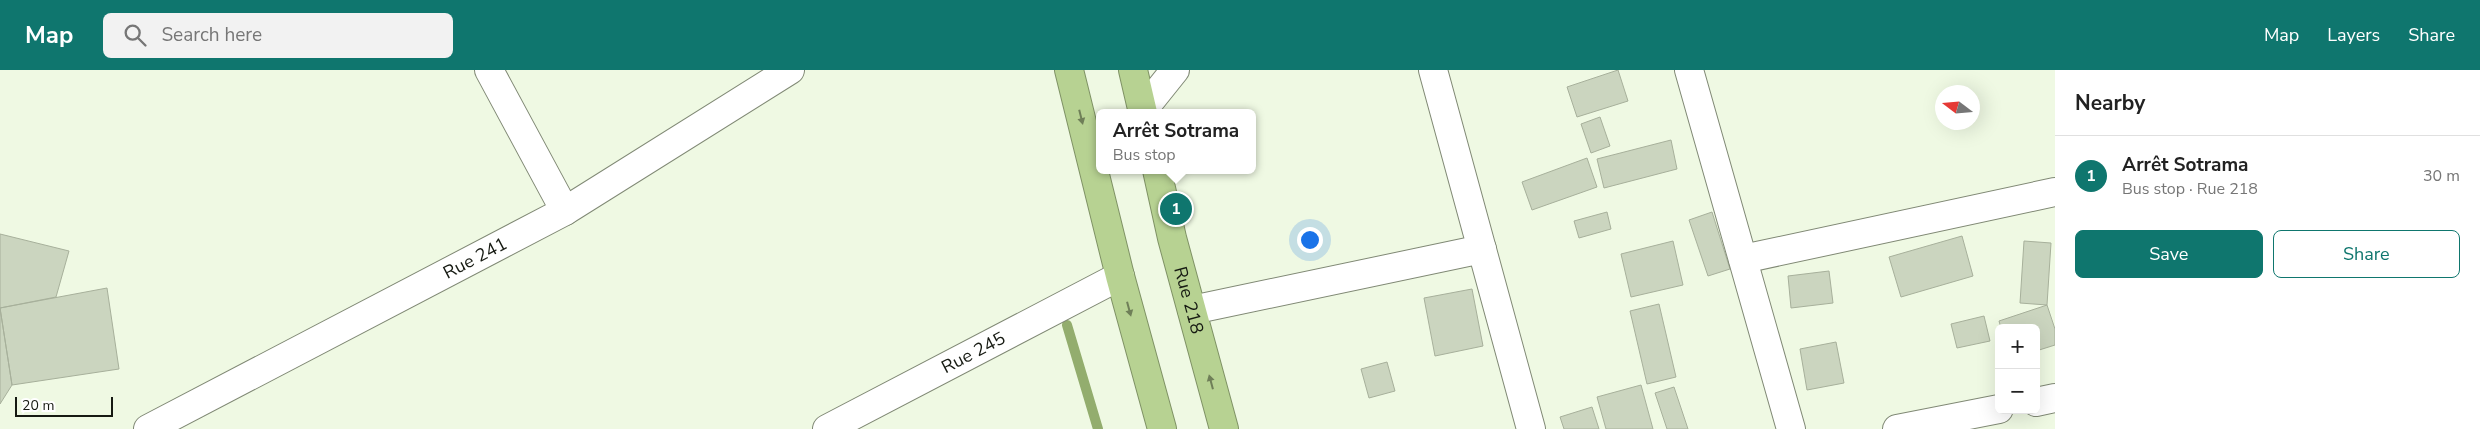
<!DOCTYPE html>
<html lang="en">
<head>
<meta charset="utf-8">
<style>
	:root { --surface:#fff; --page:#f2f2f2; --text:#222; --muted:#767676; --line:#e0e0e0; --accent:#0f766e }
	body { margin:0; font-family:"Nunito Sans",sans-serif; background:var(--page); color:var(--text) }
	.controls { position:absolute; right:15px; bottom:15px; display:grid; overflow:hidden; border-radius:8px; box-shadow:0 5px 20px #0002 }
	.controls button { width:45px; height:45px; display:grid; place-items:center; padding:0; border:0; border-bottom:1px solid var(--line); background:var(--surface); color:var(--text); font:25px sans-serif }
	.compass { position:absolute; left:1935px; top:15px; width:45px; height:45px; border-radius:50%; background:var(--surface); box-shadow:0 5px 20px #0002; rotate:286deg }
	.scale { position:absolute; left:15px; bottom:12px; width:98px; box-sizing:border-box; padding-left:5px; border:2px solid #161a12; border-top:0; font-size:14px; line-height:18px; white-space:nowrap; color:#161a12; -webkit-text-stroke:4px #fff; paint-order:stroke }
	.you { position:absolute; left:1309px; top:169px; width:18px; height:18px; margin:-12px; border:4px solid #fff; border-radius:50%; background:#1a73e8; box-shadow:0 0 0 8px #1a73e833 }
	.badge { display:grid; place-items:center; width:32px; height:32px; border-radius:50%; background:var(--accent); color:#fff; font-size:16px; font-weight:700 }
	.pin { position:absolute; translate:-50% -50%; border:2px solid #fff; box-shadow:0 1px 5px #0006 }
	.popup { position:absolute; left:1096px; top:39px; width:160px; height:65px; box-sizing:border-box; display:grid; place-content:center; border-radius:8px; background:var(--surface); filter:drop-shadow(0 1px 4px #0005); font-size:16px; white-space:nowrap; color:var(--muted) }
	.popup b { font-size:19px; color:var(--text) }
	.popup::after { content:''; position:absolute; left:50%; top:100%; margin-left:-10px; border:10px solid transparent; border-top-color:var(--surface) }
	.list { margin:0; padding:0; list-style:none }
	h2 { display:flex; justify-content:space-between; align-items:center; height:65px; margin:0; padding:0 20px; font-size:21px }
	h2 small { font-size:16px; font-weight:400; color:var(--muted) }
	.list li { display:grid; grid-template-columns:32px 1fr auto; gap:15px; align-items:center; box-sizing:border-box; height:80px; padding:0 20px; border-top:1px solid var(--line) }
	.list b { display:block; font-size:19px; white-space:nowrap }
	.list p { margin:0; font-size:16px; white-space:nowrap; color:var(--muted) }
	.list em { font-size:16px; font-style:normal; color:var(--muted) }
	.actions { display:flex; gap:10px; padding:15px 20px }
	.actions a { flex:1; padding:11px 0; border:1px solid var(--accent); border-radius:8px; text-align:center; font-size:18px; color:var(--accent) }
	.actions .main { background:var(--accent); color:#fff }
	.icon { flex:none; width:28px; height:28px; fill:none; stroke:currentColor; stroke-width:2; stroke-linecap:round; stroke-linejoin:round }
	.map { position:relative; flex:none; width:2055px; height:359px; overflow:hidden }
	header { display:flex; align-items:center; gap:30px; box-sizing:border-box; height:70px; padding:0 25px; background:var(--accent); color:#fff }
	header strong { font-size:24px }
	nav { display:flex; gap:28px; margin-inline-start:auto; font-size:18px }
	.search { width:350px; height:45px; background:var(--page); display:flex; align-items:center; gap:12px; box-sizing:border-box; padding:0 18px; border-radius:8px; color:var(--muted); font-size:19px }
	main { display:flex }
	aside { flex:1; background:var(--surface) }
	.map>svg:first-child { display:block }
	.lines { fill:none; stroke-linecap:round; stroke-linejoin:round }
	.stream { stroke:#93ad6e; stroke-width:10 }
	.building { fill:#cbd5bf; stroke:#a7b09b }
	.minor-casing { stroke:#808975; stroke-width:30 }
	.highway-casing { stroke:#7f9265; stroke-width:30 }
	.minor { stroke:#fff; stroke-width:28 }
	.highway { stroke:#b7d292; stroke-width:28 }
	.oneway { fill:#6f7f58 }
	.labels { text-anchor:middle; dominant-baseline:central; stroke-width:4.5; stroke-linejoin:round; paint-order:stroke }
	.street-label { font-size:18px; fill:#161a12; stroke:#fff }
</style>
</head>
<body>
<header>
<strong>Map</strong>
<div class="search"><svg class="icon" aria-label="search" viewBox="0 0 24 24"><circle cx="10" cy="10" r="6"/><path d="M15 15l6 6"/></svg>Search here</div>
<nav><a>Map</a><a>Layers</a><a>Share</a></nav>
</header>
<main>
<div class="map">
<svg width="2055" height="359" viewBox="0 0 2055 359">
	<rect width="100%" height="100%" fill="#eff9e3"/>
	<g class="lines">
		<path class="stream" d="M1067,255L1098,359"/>
	</g>
	<path class="building" d="M1618,0L1628,31L1577,47L1567,17Z
		M1600,47L1610,76L1591,83L1581,54Z
		M1671,70L1677,99L1604,118L1597,89Z
		M1587,88L1597,117L1532,140L1522,112Z
		M1607,142L1611,159L1579,168L1574,151Z
		M1712,142L1730,199L1708,206L1689,150Z
		M0,164L69,181L56,227L0,238Z
		M1962,166L1973,206L1901,227L1889,187Z
		M1673,171L1683,215L1631,227L1621,184Z
		M2024,171L2051,173L2047,235L2020,233Z
		M1829,201L1833,233L1791,238L1788,206Z
		M107,218L119,299L12,315L0,238Z
		M1472,219L1483,276L1435,286L1424,228Z
		M1659,234L1676,307L1647,314L1630,241Z
		M2047,235L2055,259V275L2036,281V258H2001L1999,251Z
		M0,238L12,315L0,334Z
		M1984,246L1990,271L1957,278L1951,254Z
		M1836,272L1844,313L1807,320L1800,279Z
		M1387,292L1395,321L1369,328L1361,299Z
		M1641,315L1653,359H1606L1597,327Z
		M1674,317L1688,359H1667L1655,323Z
		M1592,337L1599,359H1564L1560,347Z"/>
	<g class="lines">
		<defs>
			<g id="minor">
				<path d="M489,0L565,141"/>
				<path d="M1433,0L1531,359"/>
				<path d="M1689,0L1791,359"/>
				<path d="M1143,40L1175,0"/>
				<path d="M1743,189L2055,122"/>
				<path d="M1192,240L1482,179"/>
				<path d="M2036,332L2055,328"/>
				<path id="s1" d="M148,359L565,141L790,0"/>
				<path id="s2" d="M827,359L1120,206"/>
				<path d="M1897,359L1999,339"/>
			</g>
			<g id="highway">
				<path d="M1069,0L1120,206L1162,359"/>
				<path d="M1133,0L1143,43"/>
				<path id="s3" d="M1157,100L1172,168L1224,359"/>
			</g>
		</defs>
		<use href="#minor" class="minor-casing"/>
		<use href="#highway" class="highway-casing"/>
		<use href="#minor" class="minor"/>
		<use href="#highway" class="highway"/>
	</g>
	<defs><path id="oneway-solid" d="M-6-.8H1V-3.2L6.5 0L1 3.2V.8H-6Z" transform="scale(1.25)"/></defs>
	<g class="oneway">
		<use href="#oneway-solid" transform="translate(1081 47) rotate(76)"/>
		<use href="#oneway-solid" transform="translate(1129 239) rotate(75)"/>
		<use href="#oneway-solid" transform="translate(1211 312) rotate(-105)"/>
	</g>
	<g class="labels">
		<g class="street-label">
			<text stroke="none"><textPath href="#s1" startOffset="369">Rue 241</textPath></text>
			<text stroke="none"><textPath href="#s3" startOffset="134">Rue 218</textPath></text>
			<text stroke="none"><textPath href="#s2" startOffset="165">Rue 245</textPath></text>
		</g>
	</g>
</svg>
<div class="controls">
<button>+</button>
<button>−</button>
</div>
<svg class="compass" viewBox="-18 -18 36 36"><path d="M0-13l5 13h-10z" fill="#e53935"/><path d="M0 13l5-13h-10z" fill="#767676"/></svg>
<div class="scale">20 m</div>
<div class="you"></div>
<div class="pin badge" style="left:1176px;top:139px">1</div>
<div class="popup"><b>Arrêt Sotrama</b>Bus stop</div>
</div>
<aside>
<h2>Nearby<small></small></h2>
<ul class="list">
<li><span class="badge">1</span><div><b>Arrêt Sotrama</b><p>Bus stop · Rue 218</p></div><em>30 m</em></li>
</ul>
<div class="actions"><a class="main">Save</a><a>Share</a></div>
</aside>
</main>
</body>
</html>
